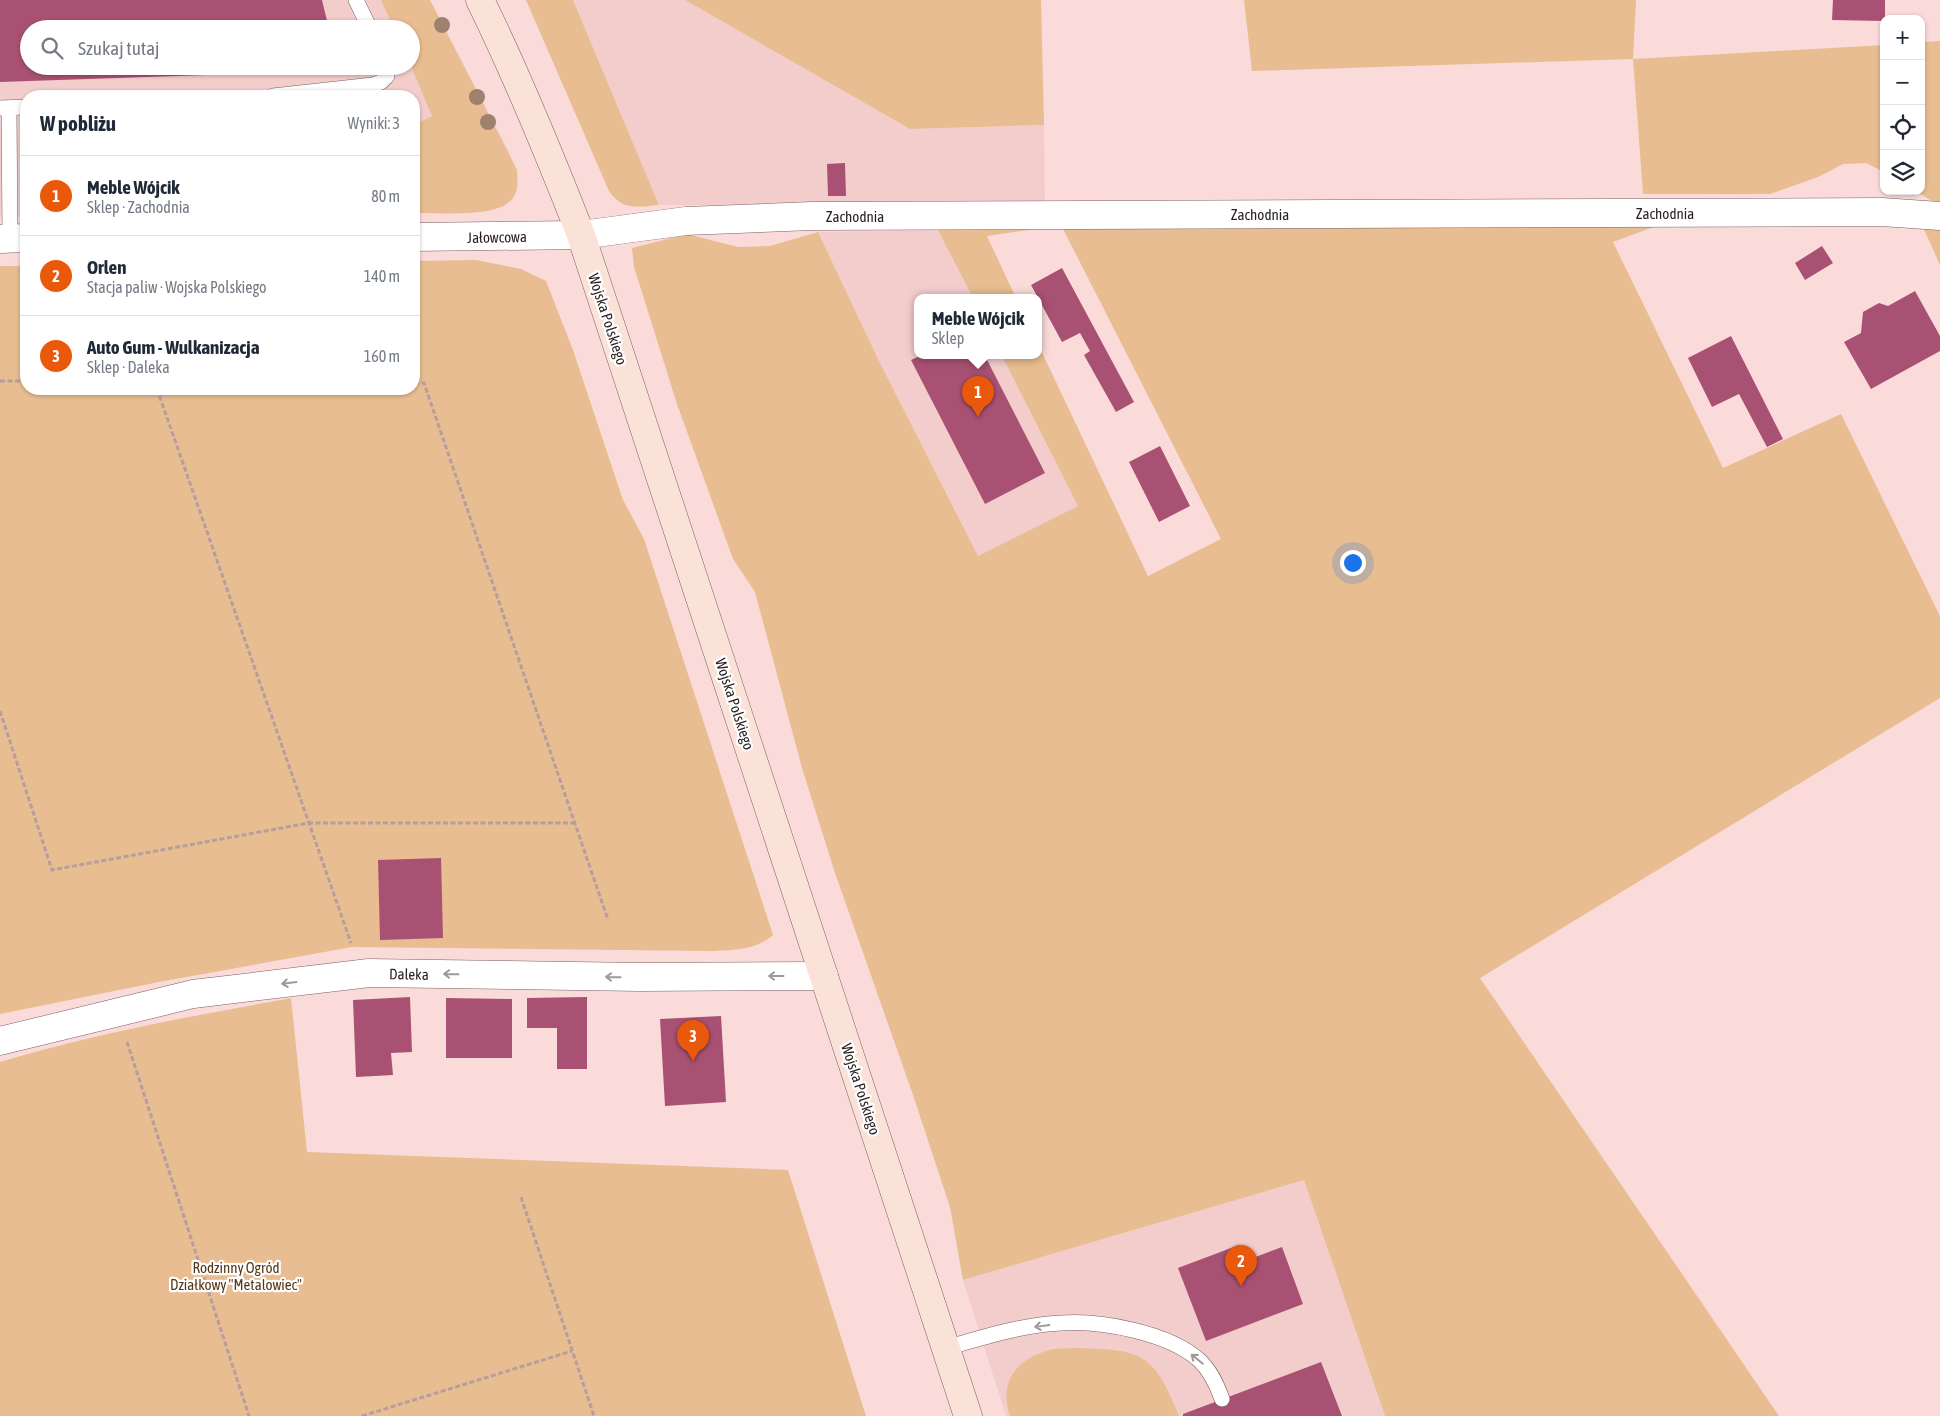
<!DOCTYPE html>
<html lang="pl">
<head>
<meta charset="utf-8">
<style>
	:root { --surface:#fff; --page:#f6f6f7; --text:#1f2937; --muted:#747a83; --line:#e0e1e3; --accent:#ea580c }
	body { margin:0; font-family:"Asap Condensed",sans-serif; background:var(--page); color:var(--text) }
	.controls { position:absolute; right:15px; top:15px; display:grid; overflow:hidden; border-radius:10px; box-shadow:0 1px 4px #0004 }
	.controls button { width:45px; height:45px; display:grid; place-items:center; padding:0; border:0; border-bottom:1px solid var(--line); background:var(--surface); color:var(--text); font:25px sans-serif }
	.you { position:absolute; left:1352px; top:562px; width:18px; height:18px; margin:-12px; border:4px solid #fff; border-radius:50%; background:#1a73e8; box-shadow:0 0 0 8px #1a73e833 }
	.badge { display:grid; place-items:center; width:32px; height:32px; border-radius:50%; background:var(--accent); color:#fff; font-size:16px; font-weight:700 }
	.pin { position:absolute; translate:-50% -41px; filter:drop-shadow(0 1px 2px #0008) }
	.pin::after { content:''; position:absolute; top:26px; width:18px; height:15px; background:inherit; clip-path:polygon(0 0,100% 0,50% 100%) }
	.popup { position:absolute; left:914px; top:294px; width:128px; height:65px; box-sizing:border-box; display:grid; place-content:center; border-radius:10px; background:var(--surface); filter:drop-shadow(0 1px 4px #0005); font-size:16px; white-space:nowrap; color:var(--muted) }
	.popup b { font-size:19px; color:var(--text) }
	.popup::after { content:''; position:absolute; left:50%; top:100%; margin-left:-10px; border:10px solid transparent; border-top-color:var(--surface) }
	.list { margin:0; padding:0; list-style:none }
	h2 { display:flex; justify-content:space-between; align-items:center; height:65px; margin:0; padding:0 20px; font-size:21px }
	h2 small { font-size:16px; font-weight:400; color:var(--muted) }
	.list li { display:grid; grid-template-columns:32px 1fr auto; gap:15px; align-items:center; box-sizing:border-box; height:80px; padding:0 20px; border-top:1px solid var(--line) }
	.list b { display:block; font-size:19px; white-space:nowrap }
	.list p { margin:0; font-size:16px; white-space:nowrap; color:var(--muted) }
	.list em { font-size:16px; font-style:normal; color:var(--muted) }
	.icon { flex:none; width:28px; height:28px; fill:none; stroke:currentColor; stroke-width:2; stroke-linecap:round; stroke-linejoin:round }
	.map { position:relative; flex:none; width:1940px; height:1416px; overflow:hidden }
	.search { position:absolute; background:var(--surface); box-shadow:0 1px 4px #0004; left:20px; top:20px; width:400px; height:55px; display:flex; align-items:center; gap:12px; box-sizing:border-box; padding:0 18px; border-radius:28px; color:var(--muted); font-size:19px }
	.panel { position:absolute; background:var(--surface); box-shadow:0 1px 4px #0004; left:20px; top:90px; width:400px; height:305px; border-radius:20px }
	.map>svg:first-child { display:block }
	.built { fill:#f3cdcc; fill-rule:evenodd }
	.green { fill:#e8bd91 }
	.building { fill:#a95173 }
	.lines { fill:none; stroke-linecap:round; stroke-linejoin:round }
	.lane-casing { stroke:#79605f; stroke-width:16 }
	.street-casing { stroke:#79605f; stroke-width:29 }
	.secondary-casing { stroke:#79605f; stroke-width:29 }
	.path { stroke:#b79e9e; stroke-width:3; stroke-dasharray:5 2.5; stroke-linecap:butt }
	.lane { stroke:#fff; stroke-width:15 }
	.street { stroke:#fff; stroke-width:28 }
	.secondary { stroke:#fbe2d8; stroke-width:28 }
	.tree { fill:#9f816f }
	.oneway { stroke:#9f9a9a }
	.labels { text-anchor:middle; dominant-baseline:central; stroke-width:4.5; stroke-linejoin:round; paint-order:stroke }
	.street-label { font-size:15px; fill:#2a1f1f; stroke:#fff }
	.park-label { font-size:15px; fill:#543818; stroke:#fff }
</style>
</head>
<body>
<div class="map">
<svg width="1940" height="1416" viewBox="0 0 1940 1416">
	<rect width="100%" height="100%" fill="#fadbda"/>
	<path class="built" d="M0,0H430L507,148L517,170L518,187L513,199L503,207L482,212L414,213V96H26V216L0,217ZM29,29H411V66H29Z
		M573,0H685L910,129L1044,125L1045,203L857,205H659Z
		M938,230L973,298H918V356H1002L1078,506L978,556L879,361L818,232Z
		M1304,1180L1385,1416H1006L963,1280Z"/>
	<path class="green" d="M381,0H430L517,170C517,180 519,191 512,199C495,219 439,212 414,213V125L432,116L411,66V29H394Z
		M526,0H573L659,205C638,207 622,211 609,191Z
		M685,0H1041L1044,125L910,129Z
		M1244,0H1636L1633,59L1884,45V172L1866,163L1843,164L1818,177L1770,194H1643L1633,59L1252,71Z
		M1940,41V204L1935,203L1916,191H1921V42Z
		M1667,222L1613,242L1723,468L1841,414L1940,616V698L1480,978L1779,1416H1385L1304,1180L963,1280L950,1207L913,1095L834,870L802,768L755,592L733,559L677,404L634,267L632,248L687,234L738,247L770,246L818,232L879,361L978,556L1078,506L1002,356H1038V344L1148,576L1221,539L1061,225L987,236L1016,298H973L938,230L1061,225Z
		M1923,227L1940,228V265Z
		M476,260L521,269L546,281L573,350L623,500L644,539L773,935C757,950 734,950 713,951L352,947L159,982L0,1014V266H26V389H414V261Z
		M291,998L307,1152L788,1170L866,1416H0V1062C96,1033 193,1016 291,998Z
		M1073,1348C1140,1350 1153,1350 1179,1416H1010C999,1384 1014,1361 1046,1351C1054,1348 1064,1349 1073,1348Z"/>
	<path class="building" d="M0,0H322L329,29H29V66L262,67L235,74L0,82Z
		M1833,0H1885V19L1884,21L1832,20Z
		M845,163L846,196H828L827,164Z
		M1822,246L1833,263L1805,280L1795,263Z
		M1062,268L1134,402L1116,412L1084,355L1090,351L1080,333L1062,342L1031,285Z
		M1915,291L1940,336V351L1871,389L1844,342L1861,333L1863,312L1879,303L1888,306Z
		M1731,336L1783,439L1767,447L1739,394L1712,407L1688,358Z
		M920,356H985L1045,473L985,504L911,360Z
		M1160,446L1190,506L1159,522L1129,462Z
		M441,858L443,938L380,940L378,860Z
		M410,997L412,1052L391,1053L393,1075L356,1077L353,1000Z
		M587,997V1069H557V1028H527V998Z
		M446,998L512,999V1058H446Z
		M721,1016L726,1102L665,1106L660,1019Z
		M1239,1245L1245,1261L1282,1247L1303,1304L1206,1341L1178,1268Z
		M1321,1362L1342,1416H1183V1414Z"/>
	<g class="lines">
		<defs>
			<path id="lane" d="M356,0L370,29
				M273,96L373,85L381,82L387,76V66
				M0,108L26,107
				M9,108L10,238
				M946,1348C983,1337 1022,1325 1061,1323C1101,1320 1169,1333 1199,1360C1211,1371 1217,1385 1222,1399"/>
			<path id="street" d="M414,237L581,235L686,221L812,216L1882,212L1940,216
				M0,239L26,238
				M0,1041L193,994L369,973L640,977L824,976"/>
			<path id="secondary" d="M480,0C518,77 550,156 581,235L968,1416"/>
		</defs>
		<use href="#lane" class="lane-casing"/>
		<use href="#street" class="street-casing"/>
		<use href="#secondary" class="secondary-casing"/>
		<path class="path" d="M0,381H26
			M414,383H424L608,920
			M157,389L351,943
			M0,711L52,870L309,823H575
			M127,1042L249,1416
			M521,1197L594,1416
			M362,1416L572,1351"/>
		<use href="#lane" class="lane"/>
		<use href="#street" class="street"/>
		<use href="#secondary" class="secondary"/>
	</g>
	<g class="tree">
		<circle cx="442" cy="25" r="8"/>
		<circle cx="477" cy="97" r="8"/>
		<circle cx="488" cy="122" r="8"/>
	</g>
	<defs><path id="oneway-shaft" d="M-6 0H5M1.5-3L5.5 0L1.5 3" fill="none" stroke-width="1.6" stroke-linecap="round" stroke-linejoin="round" transform="scale(1.25)"/></defs>
	<g class="oneway">
		<use href="#oneway-shaft" transform="translate(451 974) rotate(-179)"/>
		<use href="#oneway-shaft" transform="translate(776 976) rotate(180)"/>
		<use href="#oneway-shaft" transform="translate(613 977) rotate(-179)"/>
		<use href="#oneway-shaft" transform="translate(289 983) rotate(173)"/>
		<use href="#oneway-shaft" transform="translate(1042 1326) rotate(172)"/>
		<use href="#oneway-shaft" transform="translate(1197 1359) rotate(-141)"/>
	</g>
	<g class="labels">
		<g class="street-label">
			<text x="1665" y="213">Zachodnia</text>
			<text x="1260" y="214">Zachodnia</text>
			<text x="855" y="216">Zachodnia</text>
			<text transform="translate(497 237) rotate(-1)">Jałowcowa</text>
			<text transform="translate(608 319) rotate(72)">Wojska Polskiego</text>
			<text transform="translate(735 704) rotate(72)">Wojska Polskiego</text>
			<text transform="translate(409 974) rotate(1)">Daleka</text>
			<text transform="translate(861 1089) rotate(72)">Wojska Polskiego</text>
		</g>
		<g class="park-label">
			<text x="236" y="1267">Rodzinny Ogród<tspan x="236" dy="17">Działkowy "Metalowiec"</tspan></text>
		</g>
	</g>
</svg>
<div class="controls">
<button>+</button>
<button>−</button>
<button><svg class="icon" aria-label="locate" viewBox="0 0 24 24"><circle cx="12" cy="12" r="6"/><path d="M12 2v4M12 18v4M2 12h4M18 12h4"/></svg></button>
<button><svg class="icon" aria-label="layers" viewBox="0 0 24 24"><path d="M12 4l9 5-9 5-9-5zM3 14l9 5 9-5"/></svg></button>
</div>
<div class="you"></div>
<div class="pin badge" style="left:978px;top:417px">1</div>
<div class="popup"><b>Meble Wójcik</b>Sklep</div>
<div class="pin badge" style="left:1241px;top:1286px">2</div>
<div class="pin badge" style="left:693px;top:1061px">3</div>
<div class="search"><svg class="icon" aria-label="search" viewBox="0 0 24 24"><circle cx="10" cy="10" r="6"/><path d="M15 15l6 6"/></svg>Szukaj tutaj</div>
<section class="panel">
<h2>W pobliżu<small>Wyniki: 3</small></h2>
<ul class="list">
<li><span class="badge">1</span><div><b>Meble Wójcik</b><p>Sklep · Zachodnia</p></div><em>80 m</em></li>
<li><span class="badge">2</span><div><b>Orlen</b><p>Stacja paliw · Wojska Polskiego</p></div><em>140 m</em></li>
<li><span class="badge">3</span><div><b>Auto Gum - Wulkanizacja</b><p>Sklep · Daleka</p></div><em>160 m</em></li>
</ul>
</section>
</div>
</body>
</html>
